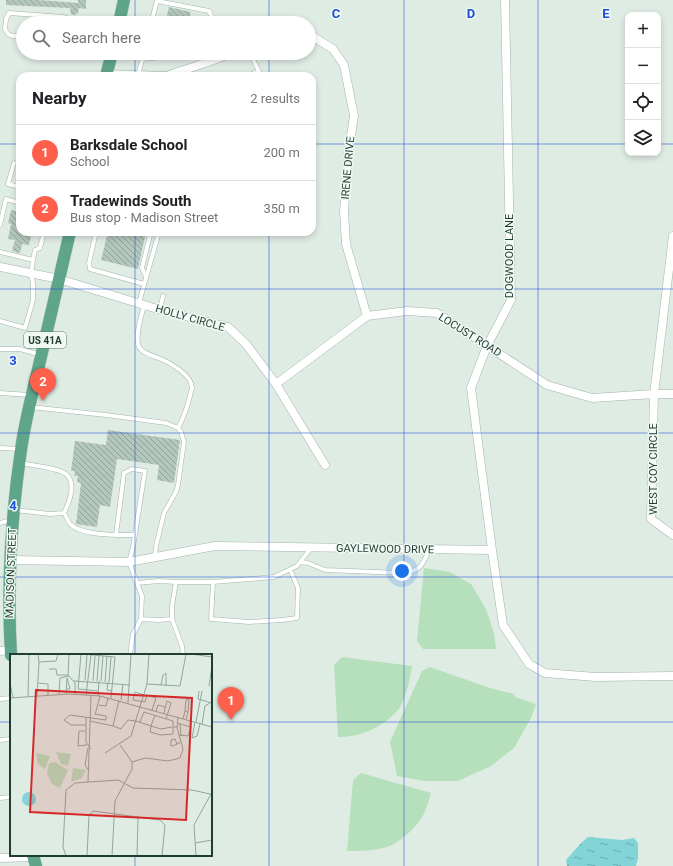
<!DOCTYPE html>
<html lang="en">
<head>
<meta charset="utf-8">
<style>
	:root { --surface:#fff; --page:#f6f6f6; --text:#202124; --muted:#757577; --line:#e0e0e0; --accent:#fe604b }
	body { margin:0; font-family:Roboto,sans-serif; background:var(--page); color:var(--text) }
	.controls { position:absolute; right:12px; top:12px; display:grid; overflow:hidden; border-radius:8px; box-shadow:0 2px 6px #0003 }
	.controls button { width:36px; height:36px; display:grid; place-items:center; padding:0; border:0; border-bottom:1px solid var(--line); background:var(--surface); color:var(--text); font:20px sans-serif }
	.you { position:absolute; left:402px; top:571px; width:14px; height:14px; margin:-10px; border:3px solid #fff; border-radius:50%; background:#1a73e8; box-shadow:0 0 0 6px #1a73e833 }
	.badge { display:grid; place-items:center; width:26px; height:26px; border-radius:50%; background:var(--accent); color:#fff; font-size:13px; font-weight:700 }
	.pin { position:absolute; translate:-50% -33px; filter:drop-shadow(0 1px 2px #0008) }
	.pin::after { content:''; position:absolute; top:21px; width:14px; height:12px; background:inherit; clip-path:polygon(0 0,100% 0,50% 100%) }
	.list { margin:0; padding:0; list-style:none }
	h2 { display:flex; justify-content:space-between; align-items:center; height:52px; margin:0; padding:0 16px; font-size:17px }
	h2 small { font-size:13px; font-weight:400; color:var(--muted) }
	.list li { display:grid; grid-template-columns:26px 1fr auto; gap:12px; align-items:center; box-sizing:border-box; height:56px; padding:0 16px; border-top:1px solid var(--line) }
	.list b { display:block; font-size:15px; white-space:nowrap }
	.list p { margin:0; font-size:13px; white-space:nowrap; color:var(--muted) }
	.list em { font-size:13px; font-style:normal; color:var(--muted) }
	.icon { flex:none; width:22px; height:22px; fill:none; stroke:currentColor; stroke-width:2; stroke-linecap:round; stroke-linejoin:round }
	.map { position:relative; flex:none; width:673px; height:866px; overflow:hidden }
	.search { position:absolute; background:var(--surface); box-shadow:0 2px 6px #0003; left:16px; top:16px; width:300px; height:44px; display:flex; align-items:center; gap:10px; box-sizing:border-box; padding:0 14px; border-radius:22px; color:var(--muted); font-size:15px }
	.panel { position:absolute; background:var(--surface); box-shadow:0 2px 6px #0003; left:16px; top:72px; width:300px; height:164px; border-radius:12px }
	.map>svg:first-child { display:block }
	.grass { fill:#b6dfbc }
	.water { fill:url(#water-ripples) }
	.building { fill:url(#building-back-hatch) }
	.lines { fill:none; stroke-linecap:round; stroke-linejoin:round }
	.service-casing { stroke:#a2b4ab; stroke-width:5 }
	.minor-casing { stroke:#a2b4ab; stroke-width:9 }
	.primary-casing { stroke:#c0c9c5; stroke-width:13 }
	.service { stroke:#fff; stroke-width:4 }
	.minor { stroke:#fff; stroke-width:8 }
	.primary { stroke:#5fa58b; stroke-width:12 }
	.grid { fill:none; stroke:#1d4ed8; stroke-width:1; stroke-opacity:0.55 }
	.labels { text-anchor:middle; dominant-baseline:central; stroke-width:3; stroke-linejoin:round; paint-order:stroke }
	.shield { fill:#f0f8f3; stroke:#5e756b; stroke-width:1 }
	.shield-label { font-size:10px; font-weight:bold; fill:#1f3d31 }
	.street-label { font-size:11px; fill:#1f3d31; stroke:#f0f8f3 }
	.inset-road { fill:none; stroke:#92a69c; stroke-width:1 }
	.view { fill:#d62828; fill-opacity:0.15; stroke:#d62828; stroke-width:2 }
	.inset-edge { fill:none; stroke:#1f3d31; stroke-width:2 }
	.grid-label { font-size:13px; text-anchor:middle; font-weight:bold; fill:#1d4ed8; stroke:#f0f8f3; stroke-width:3; stroke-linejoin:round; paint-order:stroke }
</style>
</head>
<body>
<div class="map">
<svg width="673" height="866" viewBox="0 0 673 866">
	<defs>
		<pattern id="water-ripples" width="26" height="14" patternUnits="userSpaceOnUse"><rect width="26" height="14" fill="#82d4d6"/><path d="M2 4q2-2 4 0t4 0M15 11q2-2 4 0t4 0" fill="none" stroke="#6aadae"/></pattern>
		<pattern id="building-back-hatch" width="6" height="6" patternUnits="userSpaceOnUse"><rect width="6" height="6" fill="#b4c7bd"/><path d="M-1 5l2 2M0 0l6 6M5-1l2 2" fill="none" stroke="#92a39a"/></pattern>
	</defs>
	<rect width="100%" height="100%" fill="#dfece4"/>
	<path class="grass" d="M424,568L450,572L471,584L486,609L494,633L496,649H423L417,641Z
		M342,657L412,666C410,680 407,694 400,707C398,711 394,713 392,716C377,730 358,737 338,737L334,665Z
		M430,667L490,688L514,694L515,697L536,704L531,718L514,748L491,766L458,781H424L397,776L390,742L422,671Z
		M361,773L431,793C428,802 426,812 421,819C415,828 398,844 387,847C375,851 360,851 347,851L353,780Z"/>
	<path class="water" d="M588,837L622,840L634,838L638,843V858L636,866H567L566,860L581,843Z"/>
	<path class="building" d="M6,0H38L78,3V0H86V9L79,8L78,13L75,15L71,14L70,8L6,5Z
		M169,7L191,12L188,23H165Z
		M57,53H81L80,59L56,58Z
		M11,210L20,212V232H32L29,245L22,244L20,253L12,251L15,240L8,239L11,224L8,223Z
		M108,232H146L138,269L101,260Z
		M108,430L180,440L174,483L157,480L159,465L117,459L110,507L100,505L97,527L76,524L81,483L77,482L78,476H74L75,471H71L75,441L106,445Z"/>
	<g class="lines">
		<defs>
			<path id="service" d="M76,23V22L84,23
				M151,23L157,1L209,11L213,19V23
				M23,36H12L8,34L5,29L6,19L9,13L64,17L76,22
				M250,53L261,76
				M142,59L206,53
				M208,62L210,53
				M138,75L144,53
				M247,76L259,71
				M14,163L8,184L20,187
				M0,225L6,199L20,203
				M96,232L89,263L90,269L144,284
				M0,252L33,260L31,274L33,283V300L25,328L0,321
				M33,260L35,250L40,248L44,232
				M146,277L142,268L150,235
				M139,303L159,232
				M144,305C142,315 134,337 139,347C143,354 154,356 161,359C171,363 191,375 192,387C192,390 190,393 190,396C187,408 184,417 178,428
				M160,309L163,296
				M0,349H20L41,355
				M0,393L30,395
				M30,407L106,415L166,423L178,428L181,432L184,442L178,485L176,492L164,513L156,546L155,557
				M0,448L21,449
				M20,463C30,465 63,468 68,476C76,487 69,503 64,513
				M15,510L50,514L64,513
				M64,513C66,516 68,521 70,524C82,536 118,535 135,535
				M0,523L11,520
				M116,535L124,473L132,469L145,471L133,547L129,562L142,596L141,619L133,634L130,655
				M300,562L308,563L325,570L402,573C421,571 422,566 429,550
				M176,582H213L274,577L297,566L311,548
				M213,582L211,619L249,622L282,620L297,618L298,588L290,569
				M137,583L159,581L176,582L172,606V619L182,646L183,655
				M141,619L158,620L172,619
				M0,699L11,698
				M0,740L11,739
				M0,798L11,797"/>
			<path id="minor" d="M505,0L511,300L487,346L471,388L492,550L503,625L529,664L545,673L596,677L673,676
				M309,36H312L333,49L344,65L354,116L348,155L344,211L346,244L367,316
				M107,74L166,76L208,62L232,53
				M673,236L654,394L651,519L673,535
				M0,267L59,279L154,308L228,327L246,344L276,384L325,465
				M276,384L367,316L407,311L437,313L547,385L592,398L654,394H673
				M11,560L129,562L215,546L492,550
				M0,651L11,650
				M0,858L34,857"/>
			<path id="primary" d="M119,23L124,0
				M106,76L112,53
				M11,655C7,587 11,518 21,450C25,420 33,391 40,361C50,318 60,275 70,232
				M33,855L36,866"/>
		</defs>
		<use href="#service" class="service-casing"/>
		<use href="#minor" class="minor-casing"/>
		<use href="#primary" class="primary-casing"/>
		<use href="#service" class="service"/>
		<use href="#minor" class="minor"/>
		<use href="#primary" class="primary"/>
	</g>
	<path class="grid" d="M135,0V23M269,0V23M404,0V866M538,0V866M135,53V76M269,53V76M0,144H20M312,144H628M658,144H673M135,232V655M269,232V866M0,289H673M0,433H673M0,577H673M0,722H11M211,722H673M135,855V866"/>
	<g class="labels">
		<rect class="shield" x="24" y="332" width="42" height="16" rx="3"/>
		<g class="shield-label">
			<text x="45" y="340">US 41A</text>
		</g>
		<g class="street-label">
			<text transform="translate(348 168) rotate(-85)">IRENE DRIVE</text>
			<text transform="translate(509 256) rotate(-90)">DOGWOOD LANE</text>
			<text transform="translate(190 318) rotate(16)">HOLLY CIRCLE</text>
			<text transform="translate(470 335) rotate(32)">LOCUST ROAD</text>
			<text transform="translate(653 469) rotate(-90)">WEST COY CIRCLE</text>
			<text transform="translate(385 549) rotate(1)">GAYLEWOOD DRIVE</text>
			<text transform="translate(11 573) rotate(-88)">MADISON STREET</text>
		</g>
	</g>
	<g transform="translate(10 654)">
		<rect width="202" height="202" fill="#dfece4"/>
		<path d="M46,98L61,100L58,112L51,110ZM26,99L40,102L35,115L28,110ZM45,108L58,116L50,134L42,130L37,120L39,109ZM63,114L76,116L72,124L61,128Z" fill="#b6dfbc"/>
		<path d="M12 145a7 7 0 1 1 14 0a7 7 0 1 1-14 0Z" fill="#82d4d6"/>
		<path class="inset-road" d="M28,0L29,8L46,7L48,0M59,0L58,21L65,29V40M71,0L68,35L88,37M72,0L105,3L101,44M181,0L202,3M39,15H46L47,21H58M75,26L77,1M64,27L120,31M83,27L85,2M87,27L89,2M91,27L93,2M95,28L97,2M98,28L97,36L102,37M99,28L101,3M0,29L3,44M28,29L38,30V41M137,30L170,32L176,0M151,31L153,21L156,19V32M199,32L202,12M56,35H60L57,24M189,37L188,45L202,49M56,40L57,24M49,41L50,24L59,22M76,41L81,1M134,41L125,38L123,46L135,48L137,41M136,41L146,44L142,56M27,42L29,8M88,42L89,27M18,43L19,0M0,44L59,40L90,42L202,73M111,46L113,30M118,49L121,0M89,51L96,52L98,44M146,57L148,51L155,53M175,57L176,46L179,45L178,58M154,59L157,47L161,49L156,65M85,61L90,42M145,61L141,72L151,75L162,73M76,64V71H61L54,66L60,61L96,66V62L85,60M173,65L175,57L178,58L176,65M80,67L103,72L109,46M126,67L141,72L140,78L151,81L163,80V73H167M130,68L134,58L163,67V73M185,68L182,84L187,82L190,70M186,68L192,37M167,69L181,73L178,82L169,81M170,70L171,82M192,70L195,52L200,49M76,71V88L81,95M103,72L111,75L118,66L126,67M75,77H69L68,92L77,91M167,90L165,85L161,86V92H162L165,91L171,88M78,94L75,111L79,117M95,99L121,82L137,30L139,0M122,108L135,104L158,107L170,104L173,95L167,74L168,63M78,128L81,41M185,189L202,186M56,202L53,193L56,136L65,129L108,126L123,134L182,136L200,140M77,202L79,161L83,157L150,166L155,171L152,202M102,202L105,147L122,115V108L110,91M127,202L128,163M186,202L184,171L202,138"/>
		<path class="view" d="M26,36L182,44L176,166L20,158Z"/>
		<rect width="202" height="202" class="inset-edge"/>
	</g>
	<g class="grid-label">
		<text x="336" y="18">C</text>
		<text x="471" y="18">D</text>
		<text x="606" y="18">E</text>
		<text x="13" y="365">3</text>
		<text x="13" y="510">4</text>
	</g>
</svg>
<div class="controls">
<button>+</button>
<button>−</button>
<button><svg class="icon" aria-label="locate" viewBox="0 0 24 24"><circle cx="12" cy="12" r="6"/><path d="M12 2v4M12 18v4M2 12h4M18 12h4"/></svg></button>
<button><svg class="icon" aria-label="layers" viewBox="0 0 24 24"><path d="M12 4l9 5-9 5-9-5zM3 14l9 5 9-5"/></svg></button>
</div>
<div class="you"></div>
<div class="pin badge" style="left:231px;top:720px">1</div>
<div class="pin badge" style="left:43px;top:401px">2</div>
<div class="search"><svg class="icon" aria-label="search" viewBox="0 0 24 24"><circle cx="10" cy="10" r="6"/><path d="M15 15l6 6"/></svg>Search here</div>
<section class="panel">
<h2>Nearby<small>2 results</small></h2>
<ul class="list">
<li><span class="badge">1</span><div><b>Barksdale School</b><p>School</p></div><em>200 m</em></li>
<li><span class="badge">2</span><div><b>Tradewinds South</b><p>Bus stop · Madison Street</p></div><em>350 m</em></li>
</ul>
</section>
</div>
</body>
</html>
